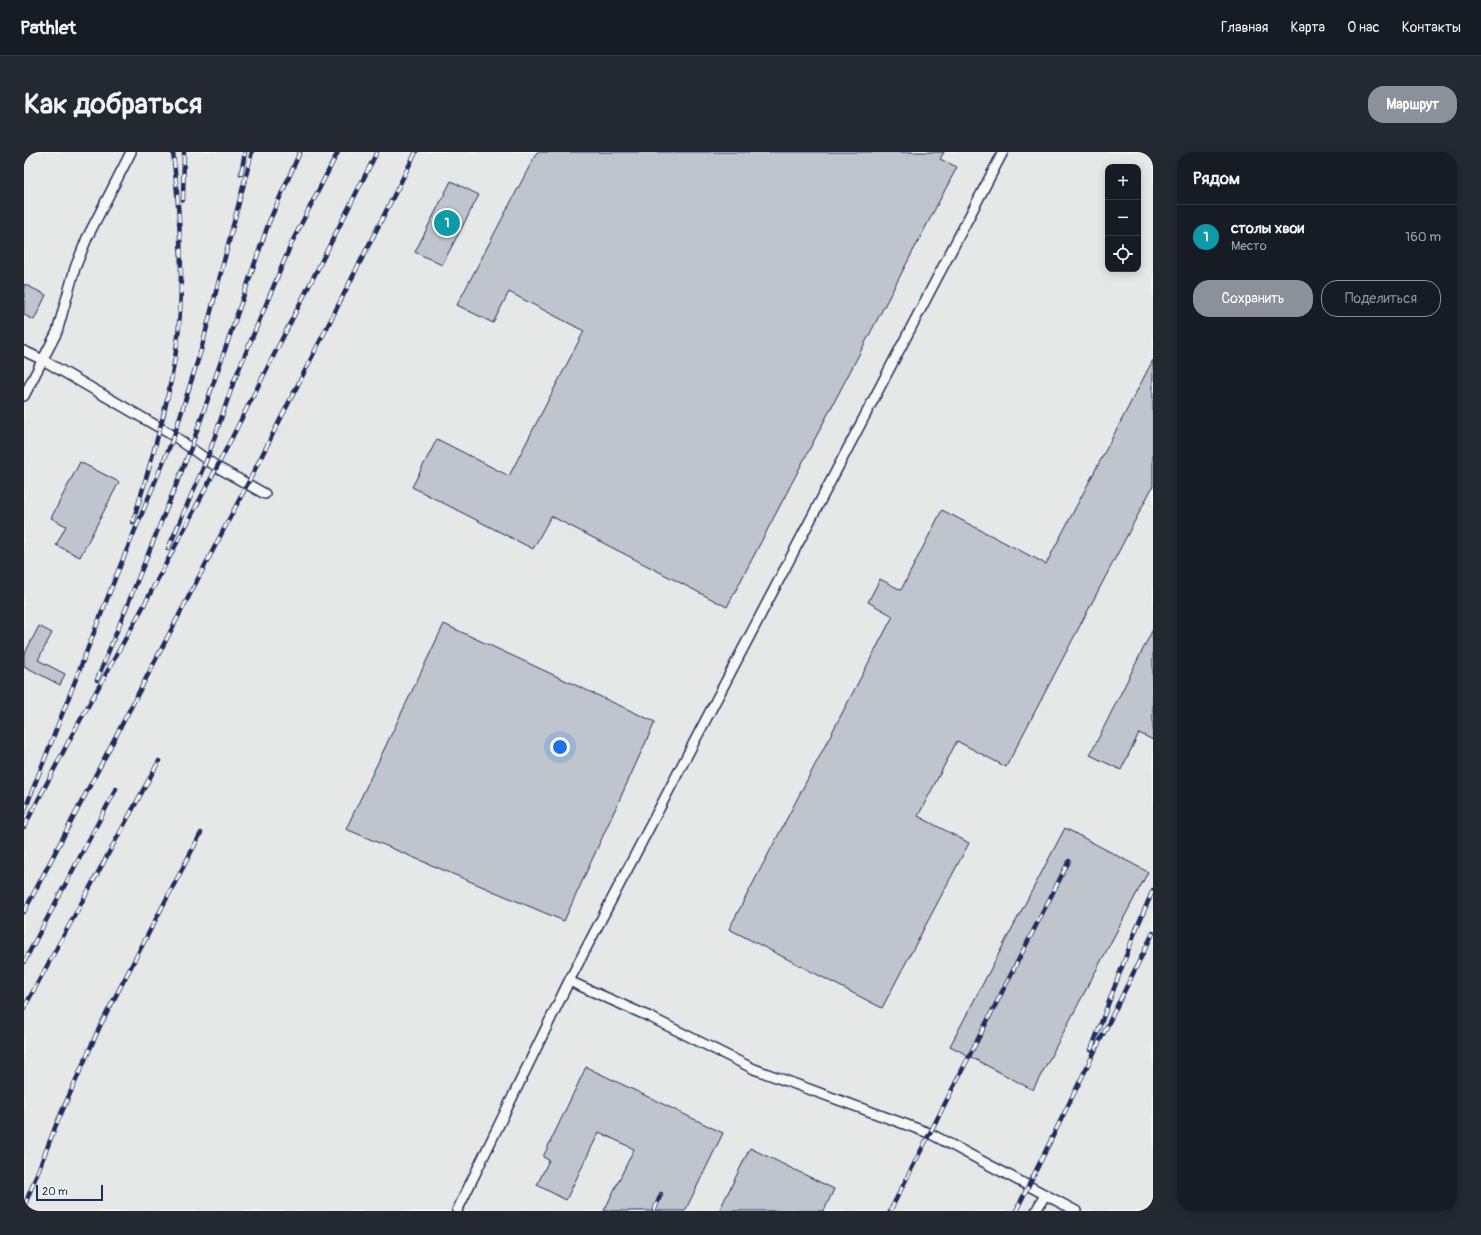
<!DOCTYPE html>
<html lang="ru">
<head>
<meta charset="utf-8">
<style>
	:root { --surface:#171b24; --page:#242831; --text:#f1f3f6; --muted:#9ea1a6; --line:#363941; --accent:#8c9099 }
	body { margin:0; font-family:Pangolin,sans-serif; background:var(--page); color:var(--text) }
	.controls { position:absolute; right:12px; top:12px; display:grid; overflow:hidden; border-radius:8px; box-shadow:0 2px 10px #0003 }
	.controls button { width:36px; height:36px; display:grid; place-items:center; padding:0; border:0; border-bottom:1px solid var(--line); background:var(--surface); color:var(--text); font:20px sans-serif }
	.scale { position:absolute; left:12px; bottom:10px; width:67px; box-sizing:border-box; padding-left:4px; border:2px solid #1b2f5e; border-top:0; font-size:11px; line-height:14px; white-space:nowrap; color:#1b2f5e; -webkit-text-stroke:3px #f6f6f2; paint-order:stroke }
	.you { position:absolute; left:536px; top:595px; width:14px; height:14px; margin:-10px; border:3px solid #fff; border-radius:50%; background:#1a73e8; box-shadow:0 0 0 6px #1a73e833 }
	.badge { display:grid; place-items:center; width:26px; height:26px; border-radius:50%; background:var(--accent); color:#fff; font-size:13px; font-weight:700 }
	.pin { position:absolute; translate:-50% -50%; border:2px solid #fff; box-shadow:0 1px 4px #0006 }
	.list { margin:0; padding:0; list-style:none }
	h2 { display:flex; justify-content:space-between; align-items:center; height:52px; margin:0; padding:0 16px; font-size:17px }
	h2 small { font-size:13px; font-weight:400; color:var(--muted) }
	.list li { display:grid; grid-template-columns:26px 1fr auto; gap:12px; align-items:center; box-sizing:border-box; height:64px; padding:0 16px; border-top:1px solid var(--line) }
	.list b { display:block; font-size:15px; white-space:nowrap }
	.list p { margin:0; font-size:13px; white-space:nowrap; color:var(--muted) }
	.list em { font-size:13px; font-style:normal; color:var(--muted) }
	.actions { display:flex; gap:8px; padding:12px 16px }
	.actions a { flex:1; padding:9px 0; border:1px solid var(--accent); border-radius:16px; text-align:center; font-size:14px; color:var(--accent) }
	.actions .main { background:var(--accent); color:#fff }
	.icon { flex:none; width:22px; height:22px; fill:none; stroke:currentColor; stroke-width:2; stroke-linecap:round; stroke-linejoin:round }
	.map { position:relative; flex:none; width:1129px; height:1059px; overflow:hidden; border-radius:16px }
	header { display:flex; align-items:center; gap:24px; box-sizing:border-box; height:56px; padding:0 20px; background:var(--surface); border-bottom:1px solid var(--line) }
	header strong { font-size:19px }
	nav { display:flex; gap:22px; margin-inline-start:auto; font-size:14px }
	.intro { display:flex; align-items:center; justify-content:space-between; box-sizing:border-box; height:96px; padding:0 24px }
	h1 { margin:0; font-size:28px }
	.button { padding:10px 18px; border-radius:16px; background:var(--accent); color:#fff; font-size:14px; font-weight:700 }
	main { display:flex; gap:24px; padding:0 24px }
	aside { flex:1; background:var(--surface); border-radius:16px; box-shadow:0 2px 10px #0003 }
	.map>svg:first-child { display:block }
	.built { fill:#e6e7e7; fill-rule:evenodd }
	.building { fill:#c0c4cd; stroke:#1b2f5e }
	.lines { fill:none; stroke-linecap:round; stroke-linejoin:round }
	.service-casing { stroke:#1b2f5e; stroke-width:12 }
	.service { stroke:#f6f6f2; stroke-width:9 }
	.rail-casing { stroke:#1b2f5e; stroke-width:4.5 }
	.rail { stroke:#f6f6f2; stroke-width:3; stroke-dasharray:9; stroke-linecap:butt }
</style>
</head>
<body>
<header>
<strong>Pathlet</strong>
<nav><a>Главная</a><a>Карта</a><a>О нас</a><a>Контакты</a></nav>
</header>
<div class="intro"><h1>Как добраться</h1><a class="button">Маршрут</a></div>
<main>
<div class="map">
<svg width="1129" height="1059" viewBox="0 0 1129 1059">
	<rect width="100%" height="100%" fill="#f6f6f2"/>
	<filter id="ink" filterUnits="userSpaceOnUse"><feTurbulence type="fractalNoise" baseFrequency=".025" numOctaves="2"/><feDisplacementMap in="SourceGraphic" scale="8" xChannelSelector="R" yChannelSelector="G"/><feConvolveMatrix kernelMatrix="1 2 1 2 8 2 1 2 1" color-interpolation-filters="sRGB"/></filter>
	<g filter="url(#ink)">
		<path class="built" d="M0,0H1129V1059H0ZM1084,15H1114V117H1084Z"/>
		<path class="building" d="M513,0H920L916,7L933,15L703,455L527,364L509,397L388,335L413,287L485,324L560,179L485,140L469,171L433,153Z
			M1119,0H1129V5Z
			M427,29L455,43L418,113L391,100Z
			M0,132L22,143L10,168L0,163Z
			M1129,208V334L982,615L933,589L894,664L945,691L858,856L705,777L869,464L844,450L856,427L877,438L918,358L1022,412Z
			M56,310L95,330L56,405L32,393L42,374L27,366Z
			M420,472L631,570L540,769L322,677Z
			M15,474L28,481L14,508L41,522L36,533L0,514V503Z
			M1129,477V588L1115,581L1097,618L1066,603Z
			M1041,676L1124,720L1009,938L926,894Z
			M562,915L699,981L661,1059H580L610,997L575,980L542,1048L513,1033L525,1008L519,1005Z
			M726,996L810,1037L800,1059H695Z"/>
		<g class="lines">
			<defs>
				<path id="service" d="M0,199L19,208L150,284L193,315L241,342
					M0,244L33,180L51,116L63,86L107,0
					M545,829L626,865L730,917L905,981L1052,1059
					M433,1059L545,829L979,0
					M1012,1059L1021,1043"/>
			</defs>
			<use href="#service" class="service-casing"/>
			<use href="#service" class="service"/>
			<defs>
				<path id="rail" d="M217,22L221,0
					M159,48L160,0
					M109,370C129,302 152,232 156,160C159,107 155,53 149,0
					M144,397L183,307L210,229L268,90L314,0
					M73,528L167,296L245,70L276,0
					M0,660L92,424L150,284L177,198L228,0
					M0,675L48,583L119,455L193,315L353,0
					M0,760L224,331L392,0
					M0,810L92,637
					M0,856L135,609
					M1067,898L1111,780L1129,738
					M0,1055L32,973L76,874L177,681
					M630,1059L637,1042
					M866,1059L1045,709
					M992,1059L1129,781"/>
			</defs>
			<use href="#rail" class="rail-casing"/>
			<use href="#rail" class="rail"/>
		</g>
	</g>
</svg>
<div class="controls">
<button>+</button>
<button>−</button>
<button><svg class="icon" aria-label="locate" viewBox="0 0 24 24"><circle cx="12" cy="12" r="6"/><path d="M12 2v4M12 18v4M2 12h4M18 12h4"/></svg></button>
</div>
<div class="scale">20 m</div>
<div class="you"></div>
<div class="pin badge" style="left:423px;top:71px;background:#0f9aa8">1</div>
</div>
<aside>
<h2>Рядом<small></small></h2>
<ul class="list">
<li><span class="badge" style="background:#0f9aa8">1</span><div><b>столы хвои</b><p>Место</p></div><em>160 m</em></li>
</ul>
<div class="actions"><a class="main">Сохранить</a><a>Поделиться</a></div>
</aside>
</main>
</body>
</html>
